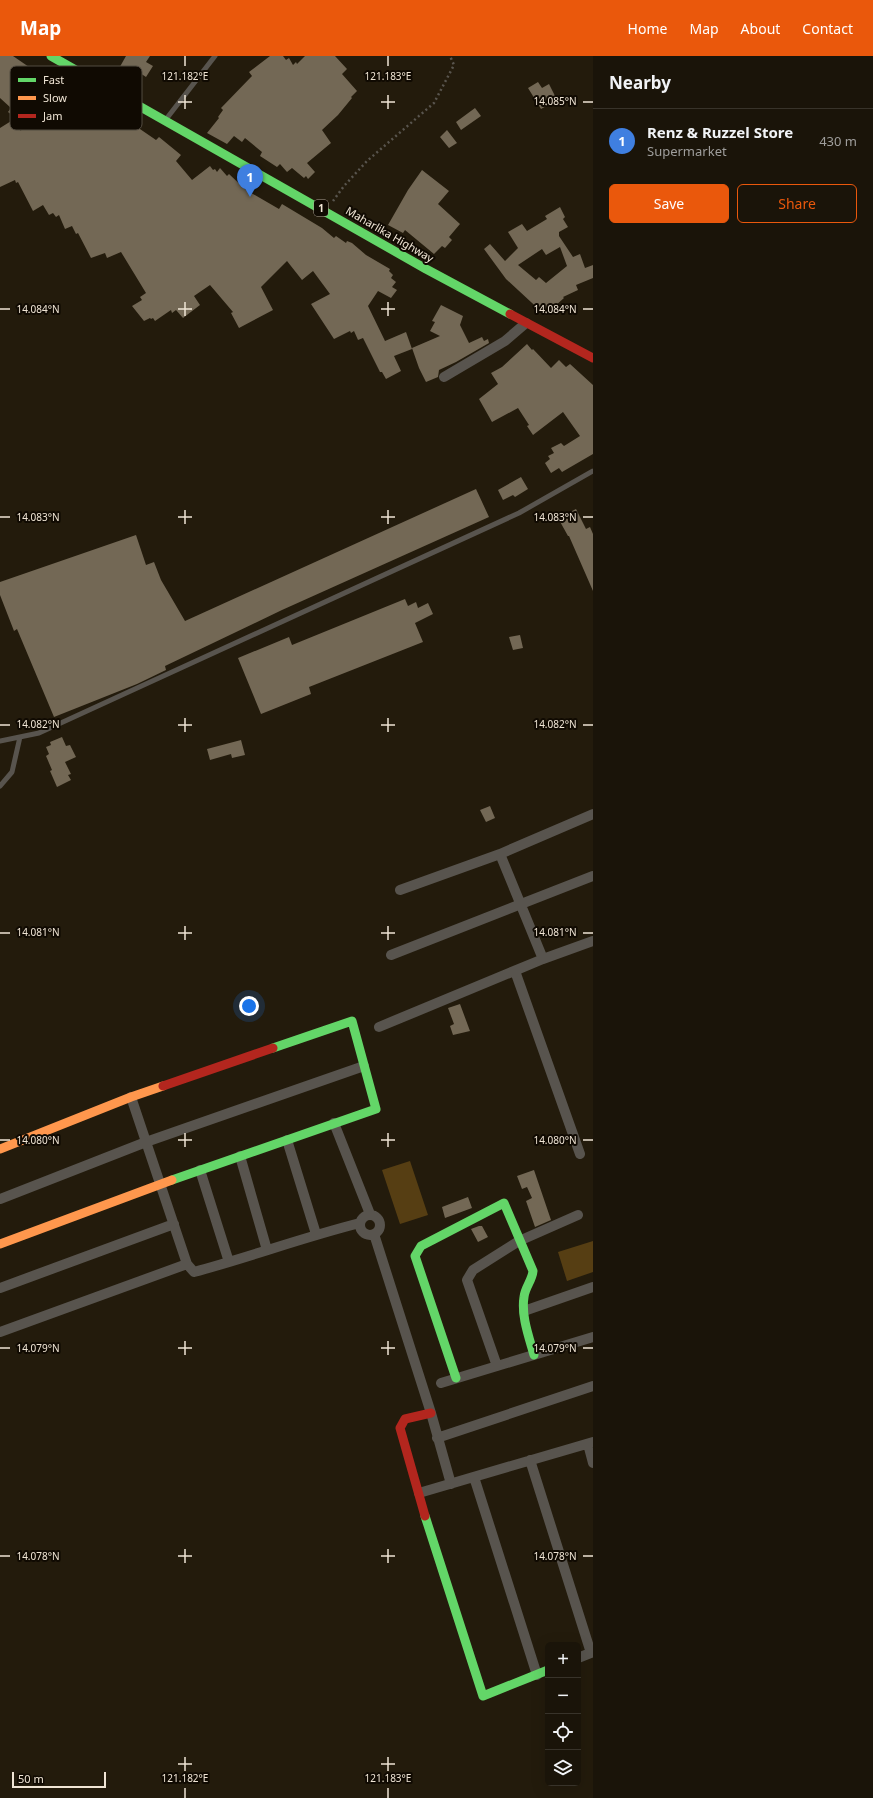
<!DOCTYPE html>
<html lang="en">
<head>
<meta charset="utf-8">
<style>
	:root { --surface:#1a1409; --page:#231d12; --text:#f1f3f6; --muted:#9f9e9c; --line:#38332a; --accent:#ea580c }
	body { margin:0; font-family:"Noto Sans",sans-serif; background:var(--page); color:var(--text) }
	.controls { position:absolute; right:12px; bottom:12px; display:grid; overflow:hidden; border-radius:6px; box-shadow:0 4px 16px #0002 }
	.controls button { width:36px; height:36px; display:grid; place-items:center; padding:0; border:0; border-bottom:1px solid var(--line); background:var(--surface); color:var(--text); font:20px sans-serif }
	.scale { position:absolute; left:12px; bottom:10px; width:94px; box-sizing:border-box; padding-left:4px; border:2px solid #f0e5d5; border-top:0; font-size:11px; line-height:14px; white-space:nowrap; color:#f0e5d5; -webkit-text-stroke:3px #100a02; paint-order:stroke }
	.you { position:absolute; left:249px; top:950px; width:14px; height:14px; margin:-10px; border:3px solid #fff; border-radius:50%; background:#1a73e8; box-shadow:0 0 0 6px #1a73e833 }
	.badge { display:grid; place-items:center; width:26px; height:26px; border-radius:50%; background:var(--accent); color:#fff; font-size:13px; font-weight:700 }
	.pin { position:absolute; translate:-50% -33px; filter:drop-shadow(0 1px 2px #0008) }
	.pin::after { content:''; position:absolute; top:21px; width:14px; height:12px; background:inherit; clip-path:polygon(0 0,100% 0,50% 100%) }
	.list { margin:0; padding:0; list-style:none }
	h2 { display:flex; justify-content:space-between; align-items:center; height:52px; margin:0; padding:0 16px; font-size:17px }
	h2 small { font-size:13px; font-weight:400; color:var(--muted) }
	.list li { display:grid; grid-template-columns:26px 1fr auto; gap:12px; align-items:center; box-sizing:border-box; height:64px; padding:0 16px; border-top:1px solid var(--line) }
	.list b { display:block; font-size:15px; white-space:nowrap }
	.list p { margin:0; font-size:13px; white-space:nowrap; color:var(--muted) }
	.list em { font-size:13px; font-style:normal; color:var(--muted) }
	.actions { display:flex; gap:8px; padding:12px 16px }
	.actions a { flex:1; padding:9px 0; border:1px solid var(--accent); border-radius:6px; text-align:center; font-size:14px; color:var(--accent) }
	.actions .main { background:var(--accent); color:#fff }
	.icon { flex:none; width:22px; height:22px; fill:none; stroke:currentColor; stroke-width:2; stroke-linecap:round; stroke-linejoin:round }
	.map { position:relative; flex:none; width:593px; height:1742px; overflow:hidden }
	header { display:flex; align-items:center; gap:24px; box-sizing:border-box; height:56px; padding:0 20px; background:var(--accent); color:#fff }
	header strong { font-size:19px }
	nav { display:flex; gap:22px; margin-inline-start:auto; font-size:14px }
	main { display:flex }
	aside { flex:1; background:var(--surface) }
	.map>svg:first-child { display:block }
	.green { fill:#563e13 }
	.building { fill:#736855; fill-rule:evenodd }
	.lines { fill:none; stroke-linecap:round; stroke-linejoin:round }
	.path { stroke:#59554e; stroke-width:2.5; stroke-dasharray:2 3; stroke-linecap:butt }
	.lane { stroke:#58544e; stroke-width:5 }
	.street { stroke:#58544e; stroke-width:10 }
	.fast { stroke:#63d668; stroke-width:9 }
	.slow { stroke:#ff974d; stroke-width:9 }
	.jam { stroke:#b3261e; stroke-width:9 }
	.ticks { fill:none; stroke:#f0e5d5; stroke-width:1.5 }
	.labels { text-anchor:middle; dominant-baseline:central; stroke-width:4; stroke-linejoin:round; paint-order:stroke }
	.shield { fill:#100a02; stroke:#ada396; stroke-width:1 }
	.shield-label { font-size:10px; font-weight:bold; fill:#f0e5d5 }
	.street-label { font-size:11px; fill:#f0e5d5; stroke:#100a02 }
	.key { fill:#100a02; stroke:#534c41; stroke-width:1 }
	.key-label { font-size:11px; fill:#f0e5d5 }
	.ticks-label { font-size:10px; text-anchor:middle; fill:#f0e5d5; stroke:#100a02; stroke-width:4; stroke-linejoin:round; paint-order:stroke }
</style>
</head>
<body>
<header>
<strong>Map</strong>
<nav><a>Home</a><a>Map</a><a>About</a><a>Contact</a></nav>
</header>
<main>
<div class="map">
<svg width="593" height="1742" viewBox="0 0 593 1742">
	<rect width="100%" height="100%" fill="#231b0c"/>
	<path class="green" d="M410,1105L428,1159L400,1168L382,1114Z
		M593,1185V1216L567,1225L558,1196Z"/>
	<path class="building" d="M0,0H13L29,11L25,16L48,32L20,75L63,46L71,34L86,44L121,60L156,84L159,81L181,99L176,105L192,124L210,110L213,114L215,113L217,116L220,112L227,120L229,118L246,134L279,153L282,148L322,172L334,182L336,180L346,187L347,185L352,187L366,199L390,213L389,215L393,219L391,222L396,226L392,231L397,234L391,242L378,235L368,250L385,285L406,276L412,293L394,300L401,315L386,323L382,316H380L363,282L358,284L354,275L351,277L350,275L334,283L311,248L330,238L313,215L302,224L287,205L261,231L273,254L239,272L231,257L233,256L210,229L194,240L200,249L183,262L176,254L172,257L171,254L155,265L153,262L151,263L150,262L144,265L132,250L142,244L140,241L146,237L121,196L107,202L105,197L91,202L78,177L76,178L72,170L65,173L59,159L56,161L53,157L49,159L43,149L33,155L18,126L16,127L15,124L0,131V72L16,62L8,56L11,52L0,42Z
		M126,0H150L146,6L153,10L146,21L140,17L130,33L113,23Z
		M270,0H283L286,4L289,2L293,9L296,6L297,8L305,0H335L347,13L342,18L357,35L351,41L352,42L338,59L322,74L331,87L307,107L315,116L308,123L306,120L304,122L292,112L287,116L280,108L277,111L260,100L262,96L245,82L242,86L234,80L227,88L207,77L219,62L218,61L223,54L221,52L252,20L249,16Z
		M538,26L542,32L549,28L557,44L541,53L528,32Z
		M475,52L481,60L461,74L456,66Z
		M447,74L457,87L449,92L440,81Z
		M422,114L449,135L438,148L460,168L449,181L452,184L445,192L442,190L434,198L405,174L403,177L388,169L408,134Z
		M560,151L565,161L563,163L568,171L559,176V180L573,201L580,198L585,212L593,209V222L576,229L578,234L563,241L564,242L545,259L506,223L484,193L490,188L505,205L518,192L508,176L522,168L527,175L547,163L545,160ZM560,191L567,210L546,227L539,221L536,224L518,209L542,193L546,199Z
		M441,249L463,260L460,269L469,287L482,281L484,285L488,283L489,287L456,306L439,314L438,321L426,326L419,312L412,292L440,280L430,275L435,266L432,265Z
		M527,288L532,294L533,293L551,312L559,304L566,311L570,308L593,329V398L562,416L559,412L551,417L545,407L550,403L548,400L554,397L551,392L561,387L564,390L580,380L563,356L533,379L527,370L529,369L518,352L492,366L479,343L498,328L491,317L502,311Z
		M521,421L528,433L515,441L513,439L503,444L498,434Z
		M476,433L489,461L282,554L165,610L166,614L137,628L54,661L17,573L14,575L0,539V526L136,479L146,509L154,506L161,524L185,565Z
		M576,453L586,473L590,471L593,478V535L569,480H568L558,462Z
		M405,543L408,550L416,546L418,552L428,547L433,558L415,567L423,586L309,631L311,638L261,658L238,602L289,581L292,589Z
		M520,579L523,592L513,594L509,581Z
		M62,681L66,690L70,689L76,701L65,706L71,718L68,719L71,724L57,731L50,715L52,714L46,700L49,698L46,691L51,689L50,686Z
		M241,684L245,699L232,702L231,698L210,704L207,693Z
		M490,750L495,762L486,766L480,754Z
		M460,948L470,975L453,979L450,970L454,968L448,952Z
		M534,1114L551,1164L535,1171L526,1145L532,1142L527,1131L522,1133L517,1120Z
		M468,1141L472,1152L445,1162L442,1151Z
		M479,1170H482L488,1181L478,1186L471,1173Z"/>
	<g class="lines">
		<path class="path" d="M333,145L344,130L367,105L434,47L454,9L450,0"/>
		<path class="lane" d="M167,62L215,0
			M0,685L39,677L519,457L593,415
			M0,730L12,716L20,681"/>
		<path class="street" d="M444,321L505,285L526,267
			M500,798L543,903
			M400,834L500,798L593,758
			M391,899L593,820
			M515,915L580,1098
			M379,971L543,903L593,885
			M131,1041L187,1208L194,1216C250,1201 304,1181 360,1167
			M334,1067L370,1158
			M287,1084L316,1178
			M240,1100L267,1194
			M200,1114L229,1206
			M0,1143L146,1086L364,1010
			M360 1169a10 10 0 1 1 20 0a10 10 0 1 1-20 0Z
			M374,1178L431,1357L451,1428
			M0,1232L174,1168
			M524,1255L593,1231
			M0,1276L187,1208
			M497,1310L467,1224L473,1214L519,1185L578,1159
			M441,1327L593,1281
			M437,1382L593,1330
			M588,1388L593,1407
			M530,1404L591,1597
			M474,1421L537,1619
			M419,1437L593,1386
			M578,1602L593,1596"/>
		<path class="fast" d="M51,0L426,213L510,258
			M172,1124L376,1053L352,965L273,992
			M456,1322L415,1200L421,1190L504,1147L533,1215C532,1225 525,1231 524,1241C521,1260 529,1281 534,1299
			M425,1460L483,1640L548,1614"/>
		<path class="slow" d="M0,1093L131,1041L163,1030
			M0,1188L172,1124"/>
		<path class="jam" d="M510,258L593,302
			M163,1030L273,992
			M425,1460L400,1372L405,1363L431,1357"/>
	</g>
	<path class="ticks" d="M185,0V10M388,0V10M185,39V53M388,39V53M178,46H192M381,46H395M583,46H593M185,246V260M388,246V260M0,253H10M178,253H192M381,253H395M583,253H593M185,454V468M388,454V468M0,461H10M178,461H192M381,461H395M583,461H593M185,662V676M388,662V676M0,669H10M178,669H192M381,669H395M583,669H593M185,870V884M388,870V884M0,877H10M178,877H192M381,877H395M583,877H593M185,1077V1091M388,1077V1091M0,1084H10M178,1084H192M381,1084H395M583,1084H593M185,1285V1299M388,1285V1299M0,1292H10M178,1292H192M381,1292H395M583,1292H593M185,1493V1507M388,1493V1507M0,1500H10M178,1500H192M381,1500H395M583,1500H593M185,1701V1715M388,1701V1715M178,1708H192M381,1708H395M185,1732V1742M388,1732V1742"/>
	<g class="labels">
		<rect class="shield" x="314" y="144" width="14" height="16" rx="3"/>
		<g class="shield-label">
			<text x="321" y="152">1</text>
		</g>
		<g class="street-label">
			<text transform="translate(390 178) rotate(30)">Maharlika Highway</text>
		</g>
	</g>
	<rect x="10" y="10" width="132" height="64" rx="6" class="key"/>
	<rect x="18" y="22" width="18" height="4" fill="#63d668"/>
	<rect x="18" y="40" width="18" height="4" fill="#ff974d"/>
	<rect x="18" y="58" width="18" height="4" fill="#b3261e"/>
	<g class="key-label">
		<text x="43" y="28">Fast</text>
		<text x="43" y="46">Slow</text>
		<text x="43" y="64">Jam</text>
	</g>
	<g class="ticks-label">
		<text x="185" y="24">121.182°E</text>
		<text x="388" y="24">121.183°E</text>
		<text x="555" y="49">14.085°N</text>
		<text x="38" y="257">14.084°N</text>
		<text x="555" y="257">14.084°N</text>
		<text x="38" y="465">14.083°N</text>
		<text x="555" y="465">14.083°N</text>
		<text x="38" y="672">14.082°N</text>
		<text x="555" y="672">14.082°N</text>
		<text x="38" y="880">14.081°N</text>
		<text x="555" y="880">14.081°N</text>
		<text x="38" y="1088">14.080°N</text>
		<text x="555" y="1088">14.080°N</text>
		<text x="38" y="1296">14.079°N</text>
		<text x="555" y="1296">14.079°N</text>
		<text x="38" y="1504">14.078°N</text>
		<text x="555" y="1504">14.078°N</text>
		<text x="185" y="1726">121.182°E</text>
		<text x="388" y="1726">121.183°E</text>
	</g>
</svg>
<div class="controls">
<button>+</button>
<button>−</button>
<button><svg class="icon" aria-label="locate" viewBox="0 0 24 24"><circle cx="12" cy="12" r="6"/><path d="M12 2v4M12 18v4M2 12h4M18 12h4"/></svg></button>
<button><svg class="icon" aria-label="layers" viewBox="0 0 24 24"><path d="M12 4l9 5-9 5-9-5zM3 14l9 5 9-5"/></svg></button>
</div>
<div class="scale">50 m</div>
<div class="you"></div>
<div class="pin badge" style="left:250px;top:141px;background:#3f7fe0">1</div>
</div>
<aside>
<h2>Nearby<small></small></h2>
<ul class="list">
<li><span class="badge" style="background:#3f7fe0">1</span><div><b>Renz &amp; Ruzzel Store</b><p>Supermarket</p></div><em>430 m</em></li>
</ul>
<div class="actions"><a class="main">Save</a><a>Share</a></div>
</aside>
</main>
</body>
</html>
